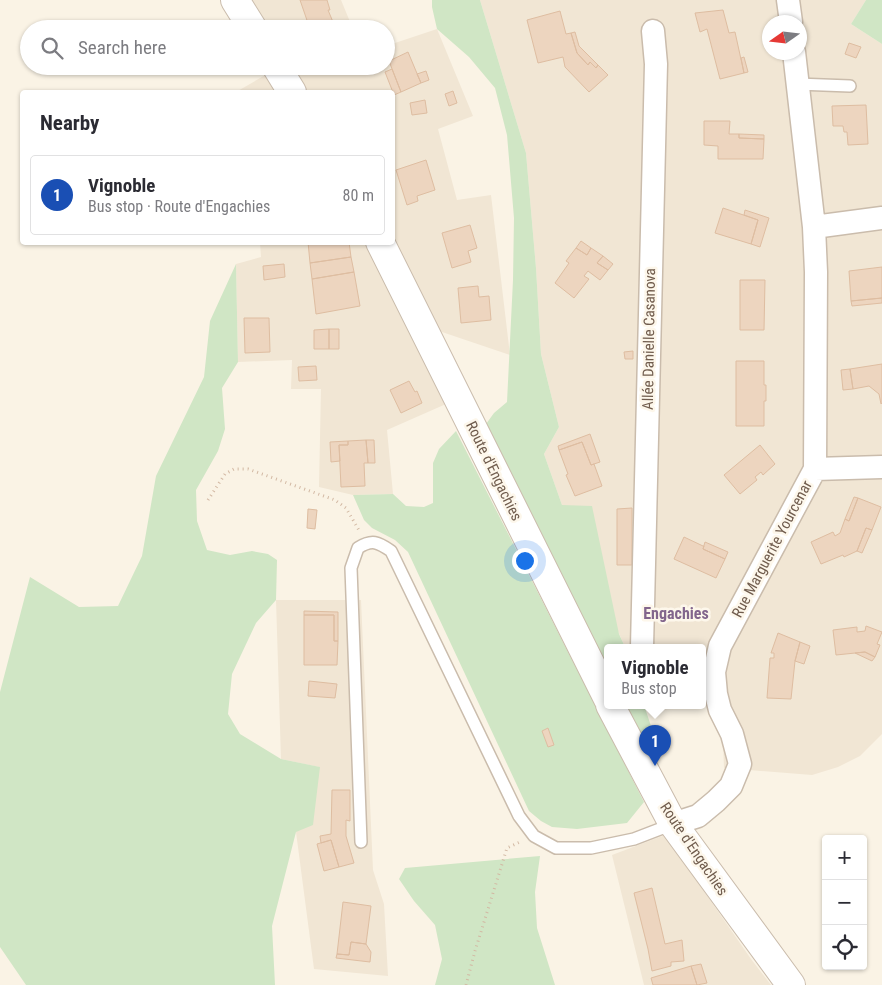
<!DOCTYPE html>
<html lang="en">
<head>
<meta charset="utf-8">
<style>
	:root { --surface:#fff; --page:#f7f7f7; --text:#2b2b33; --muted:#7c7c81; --line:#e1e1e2; --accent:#7c3aed }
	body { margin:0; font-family:"Roboto Condensed",sans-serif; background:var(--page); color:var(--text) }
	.controls { position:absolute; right:15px; bottom:15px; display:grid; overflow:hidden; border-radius:5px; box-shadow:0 1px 4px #0004 }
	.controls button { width:45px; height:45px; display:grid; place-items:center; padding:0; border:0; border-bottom:1px solid var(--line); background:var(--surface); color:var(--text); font:25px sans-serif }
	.compass { position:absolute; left:762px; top:15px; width:45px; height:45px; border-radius:50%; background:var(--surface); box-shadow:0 1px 4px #0004; rotate:256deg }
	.you { position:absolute; left:524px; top:560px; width:18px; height:18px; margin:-12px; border:4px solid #fff; border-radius:50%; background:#1a73e8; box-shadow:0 0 0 8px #1a73e833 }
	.badge { display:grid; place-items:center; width:32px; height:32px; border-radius:50%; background:var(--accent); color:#fff; font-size:16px; font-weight:700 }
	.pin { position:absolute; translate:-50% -41px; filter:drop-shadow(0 1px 2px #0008) }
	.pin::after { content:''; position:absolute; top:26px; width:18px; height:15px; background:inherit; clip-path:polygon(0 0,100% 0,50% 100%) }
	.popup { position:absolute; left:604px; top:644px; width:102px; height:65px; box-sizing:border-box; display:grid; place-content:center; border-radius:5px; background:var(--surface); filter:drop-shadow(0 1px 4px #0005); font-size:16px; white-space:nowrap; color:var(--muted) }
	.popup b { font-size:19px; color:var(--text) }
	.popup::after { content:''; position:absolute; left:50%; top:100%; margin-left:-10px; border:10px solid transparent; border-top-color:var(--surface) }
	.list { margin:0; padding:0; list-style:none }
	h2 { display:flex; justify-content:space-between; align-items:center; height:65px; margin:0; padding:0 20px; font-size:21px }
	h2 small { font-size:16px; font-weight:400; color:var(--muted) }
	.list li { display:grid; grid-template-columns:32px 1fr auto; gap:15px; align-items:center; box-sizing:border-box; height:80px; margin:0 10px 10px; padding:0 10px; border:1px solid var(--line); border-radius:5px }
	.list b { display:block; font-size:19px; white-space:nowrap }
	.list p { margin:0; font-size:16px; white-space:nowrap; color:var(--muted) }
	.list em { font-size:16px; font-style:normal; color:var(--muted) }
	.icon { flex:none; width:28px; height:28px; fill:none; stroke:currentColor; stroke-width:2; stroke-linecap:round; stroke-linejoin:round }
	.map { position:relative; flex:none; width:882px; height:985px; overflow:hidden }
	.search { position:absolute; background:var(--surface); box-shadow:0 1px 4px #0004; left:20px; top:20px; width:375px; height:55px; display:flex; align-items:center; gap:12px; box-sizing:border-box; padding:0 18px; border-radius:28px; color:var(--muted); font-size:19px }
	.panel { position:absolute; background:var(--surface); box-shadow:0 1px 4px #0004; left:20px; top:90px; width:375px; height:155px; border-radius:5px }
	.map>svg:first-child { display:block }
	.residential { fill:#f1e6d4; fill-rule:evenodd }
	.green { fill:#d0e6c5 }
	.building { fill:#edd5bf; stroke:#debda1 }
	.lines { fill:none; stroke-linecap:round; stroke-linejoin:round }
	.service-casing { stroke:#cabcac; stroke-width:14 }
	.minor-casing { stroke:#cabcac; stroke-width:25 }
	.tertiary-casing { stroke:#cabcac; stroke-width:30 }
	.path { stroke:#d2b8a3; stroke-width:3; stroke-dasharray:1 4; stroke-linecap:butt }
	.service { stroke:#fff; stroke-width:11 }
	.minor { stroke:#fff; stroke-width:22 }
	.tertiary { stroke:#fff; stroke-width:28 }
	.labels { text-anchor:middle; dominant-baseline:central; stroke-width:5; stroke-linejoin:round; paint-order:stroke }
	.street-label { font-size:15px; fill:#705c4d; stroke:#fdf7eb }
	.neighbourhood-label { font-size:16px; font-weight:bold; fill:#82658c; stroke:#fdf7eb }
</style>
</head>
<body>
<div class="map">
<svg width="882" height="985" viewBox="0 0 882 985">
	<rect width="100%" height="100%" fill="#faf3e5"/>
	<path class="residential" d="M252,0H341L353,29H270Z
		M480,0H866L851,24L882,44V734L860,756L838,767L812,775L724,768L723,740L705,693L703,689L702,647H625L562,505L544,454L559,427L541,354L536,268L526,153ZM770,22H800V52H770Z
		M437,29L473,116L438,129L457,200L491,195L510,355L439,331L471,393L387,430L393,494L353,495L319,487L321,389H291L292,360L238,362L236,264L261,257L260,243L392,242V92H236L281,66H386V46Z
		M276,600H361L373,870L384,904L388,976L314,969L296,832L319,767L281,759Z
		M665,835L751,959L771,985H644L612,855Z"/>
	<path class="green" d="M432,0H480L526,153L536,268L541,354L559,427L544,454L562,505L592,506L619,634L625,647H608L607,681L486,424L494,413L507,402L513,280L514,218L507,135L495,88L469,57L437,29L432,7Z
		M866,0H882V44L851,24Z
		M236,264L238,362L222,388L225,429L218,451L196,490L197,521L207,550L230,555L252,551L268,554L277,560L276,600L256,623L232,674L228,714L240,734L281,759L320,767L313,825L296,832L272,926L275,985H26L0,947V692L30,577L79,607L118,606L142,556L156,476L204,377L210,321Z
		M456,431L644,802L627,823L577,829L552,827L541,821L529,811L408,552L395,540L372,528L364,520L353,495L393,494L406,506L424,507L433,503V463L439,449Z
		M619,705H644L658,747L649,749L638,745Z
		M540,856L535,892L537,928L555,985H435L442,959L435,925L414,901L399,879L405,868Z"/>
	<path class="building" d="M300,0H327L330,10H328L333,22L315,29H310Z
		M723,10L729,33L735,32L744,73L720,79L707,29L700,32L695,13Z
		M560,11L566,34L571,33L577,53L588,65L590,62L596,68L598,65L608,75L589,92L565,67L563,57L538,63L527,20Z
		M333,22L335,29H315Z
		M575,32L579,46L598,65L596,68L590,62L588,65L577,53L571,33Z
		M849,43L861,47L856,58L845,54Z
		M408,52L421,83L401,92L389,61Z
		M744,57L748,72L744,73L741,58Z
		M392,69L401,92L394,95L385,72Z
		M426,71L429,80L421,83L417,74Z
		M453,91L457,103L449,106L445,94Z
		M425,100L427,113L412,115L410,103Z
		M866,105L868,144L848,145L847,132H844L843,126H833L832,106Z
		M704,121H730L729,134H739V138L764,139L763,159H718V146L704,145Z
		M739,134L764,135V139L739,138Z
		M426,160L435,190L417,196L418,201L407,205L396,170Z
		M723,208L758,220L751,244L715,233Z
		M745,210L769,218L760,247L751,244L758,220L744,215Z
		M470,225L477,248L468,251L471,262L452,268L442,233Z
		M581,241L591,248L587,255L576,248Z
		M308,242H349L351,257L310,263Z
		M576,248L587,255L591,248L603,256L597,263L608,270L600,280L588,271L584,276L589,279L574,298L555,283L569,263L566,261Z
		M603,256L613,264L608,270L597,263Z
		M351,257L354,272L312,279L310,263Z
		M284,264L285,277L264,280L263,266Z
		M882,267V298L851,301L849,271Z
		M354,272L360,306L316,314L312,279Z
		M740,280H765L764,330H740Z
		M478,286L479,297L489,296L491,320L461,323L458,288Z
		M882,298V303L852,306L851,301Z
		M244,318H269L270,352L245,353Z
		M329,329H339V349H329Z
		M329,329V349H314V330Z
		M633,351V359H625L624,352Z
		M736,361H764V385H766V401H764V426H736Z
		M882,364V403L881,404L879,394L869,386L853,389L850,369Z
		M316,366L317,380L299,381L298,367Z
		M850,369L853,389L843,390L841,370Z
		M409,381L415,392L417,391L422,403L401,413L390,390Z
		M590,434L600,462L591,465L582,442L559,450L558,446Z
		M366,440H374L375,463H368Z
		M366,440L368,463H364L365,486L341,487L339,445H348V441Z
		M348,441V445H339L340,461L331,462L330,442Z
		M582,442L591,465L594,464L602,486L575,496L566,475L568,474L559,450Z
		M760,445L775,464L763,475L761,472L755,477L757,480L740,494L724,475Z
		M854,497L858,498L849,521L845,519Z
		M858,498L881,507L872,530L866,528L857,551L844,557L843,555L821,564L811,542L833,532L835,536L840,533L845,519L849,521Z
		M632,508V565H617V509Z
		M308,509L317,510L315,529L307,528Z
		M866,528L872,530L862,553L857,551Z
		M684,537L703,546H704L703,549L725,559L716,578L674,559Z
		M705,542L728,552L725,559L703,549Z
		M304,611L338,612V641H334V615H304Z
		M304,615H334V641H338L337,665H304Z
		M866,626L882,632L877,644L880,645L875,657L865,652L836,655L833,630L857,627V632L865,631Z
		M778,633L800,642L795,661L791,699L767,698L770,658H774V653H771Z
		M800,642L810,646L804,664L795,661Z
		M865,652L875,657L872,661L855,653Z
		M309,681L337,684L335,698L308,696Z
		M548,728L554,745L548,747L542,731Z
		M332,790H350V821L346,820V836L354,863L339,867L331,840L321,843L320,836L331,834Z
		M331,840L339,867L324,871L317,844Z
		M652,888L665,944L682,940L684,961L671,962V966L652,971L648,949L634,893Z
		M343,902L371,906L366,944L351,942L349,955L337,954Z
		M351,942L366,944L371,952L370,962L336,958L337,954L349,955Z
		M701,964L707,983L697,985L691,966Z
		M691,966L697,985H653L651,978Z"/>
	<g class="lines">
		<defs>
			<path id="service" d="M797,84L850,86
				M361,842L351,568L358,548C372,539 378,542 391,551L519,816L534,836L556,848H591L634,839L673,824"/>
			<path id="minor" d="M788,0L791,22
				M814,227L882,218
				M815,469L882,467
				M642,647L656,64L653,31
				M673,824L698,816L716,801L731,786L740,764L732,734L720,710L716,694L714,672L720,646L815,469L816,272L814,227L794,52"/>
			<path id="tertiary" d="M235,0L253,29
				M276,66L292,92
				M380,242L608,699
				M610,705L673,824L791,985"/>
		</defs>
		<use href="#service" class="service-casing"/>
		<use href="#minor" class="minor-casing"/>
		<use href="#tertiary" class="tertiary-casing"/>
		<path class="path" d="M208,500L225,474L234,469H248L335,500L346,508L360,532
			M466,985L475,951L507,848L520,842"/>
		<use href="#service" class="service"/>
		<use href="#minor" class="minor"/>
		<use href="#tertiary" class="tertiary"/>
	</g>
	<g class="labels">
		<g class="street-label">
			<text transform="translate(649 339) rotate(-89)">Allée Danielle Casanova</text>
			<text transform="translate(494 471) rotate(64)">Route d'Engachies</text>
			<text transform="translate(772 549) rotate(-62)">Rue Marguerite Yourcenar</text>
			<text transform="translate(694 849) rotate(56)">Route d'Engachies</text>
		</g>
		<g class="neighbourhood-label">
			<text x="676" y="613">Engachies</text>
		</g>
	</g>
</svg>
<div class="controls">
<button>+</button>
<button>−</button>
<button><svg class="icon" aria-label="locate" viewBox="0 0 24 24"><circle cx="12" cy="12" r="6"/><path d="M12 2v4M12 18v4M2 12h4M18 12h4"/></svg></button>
</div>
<svg class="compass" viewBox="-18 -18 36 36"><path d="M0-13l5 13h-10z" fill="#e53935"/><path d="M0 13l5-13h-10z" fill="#7c7c81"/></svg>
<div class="you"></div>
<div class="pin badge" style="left:655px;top:766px;background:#1a4fb4">1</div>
<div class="popup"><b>Vignoble</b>Bus stop</div>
<div class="search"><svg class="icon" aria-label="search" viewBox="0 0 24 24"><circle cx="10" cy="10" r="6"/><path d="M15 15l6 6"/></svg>Search here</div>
<section class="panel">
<h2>Nearby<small></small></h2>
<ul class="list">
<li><span class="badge" style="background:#1a4fb4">1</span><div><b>Vignoble</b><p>Bus stop · Route d'Engachies</p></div><em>80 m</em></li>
</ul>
</section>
</div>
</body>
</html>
